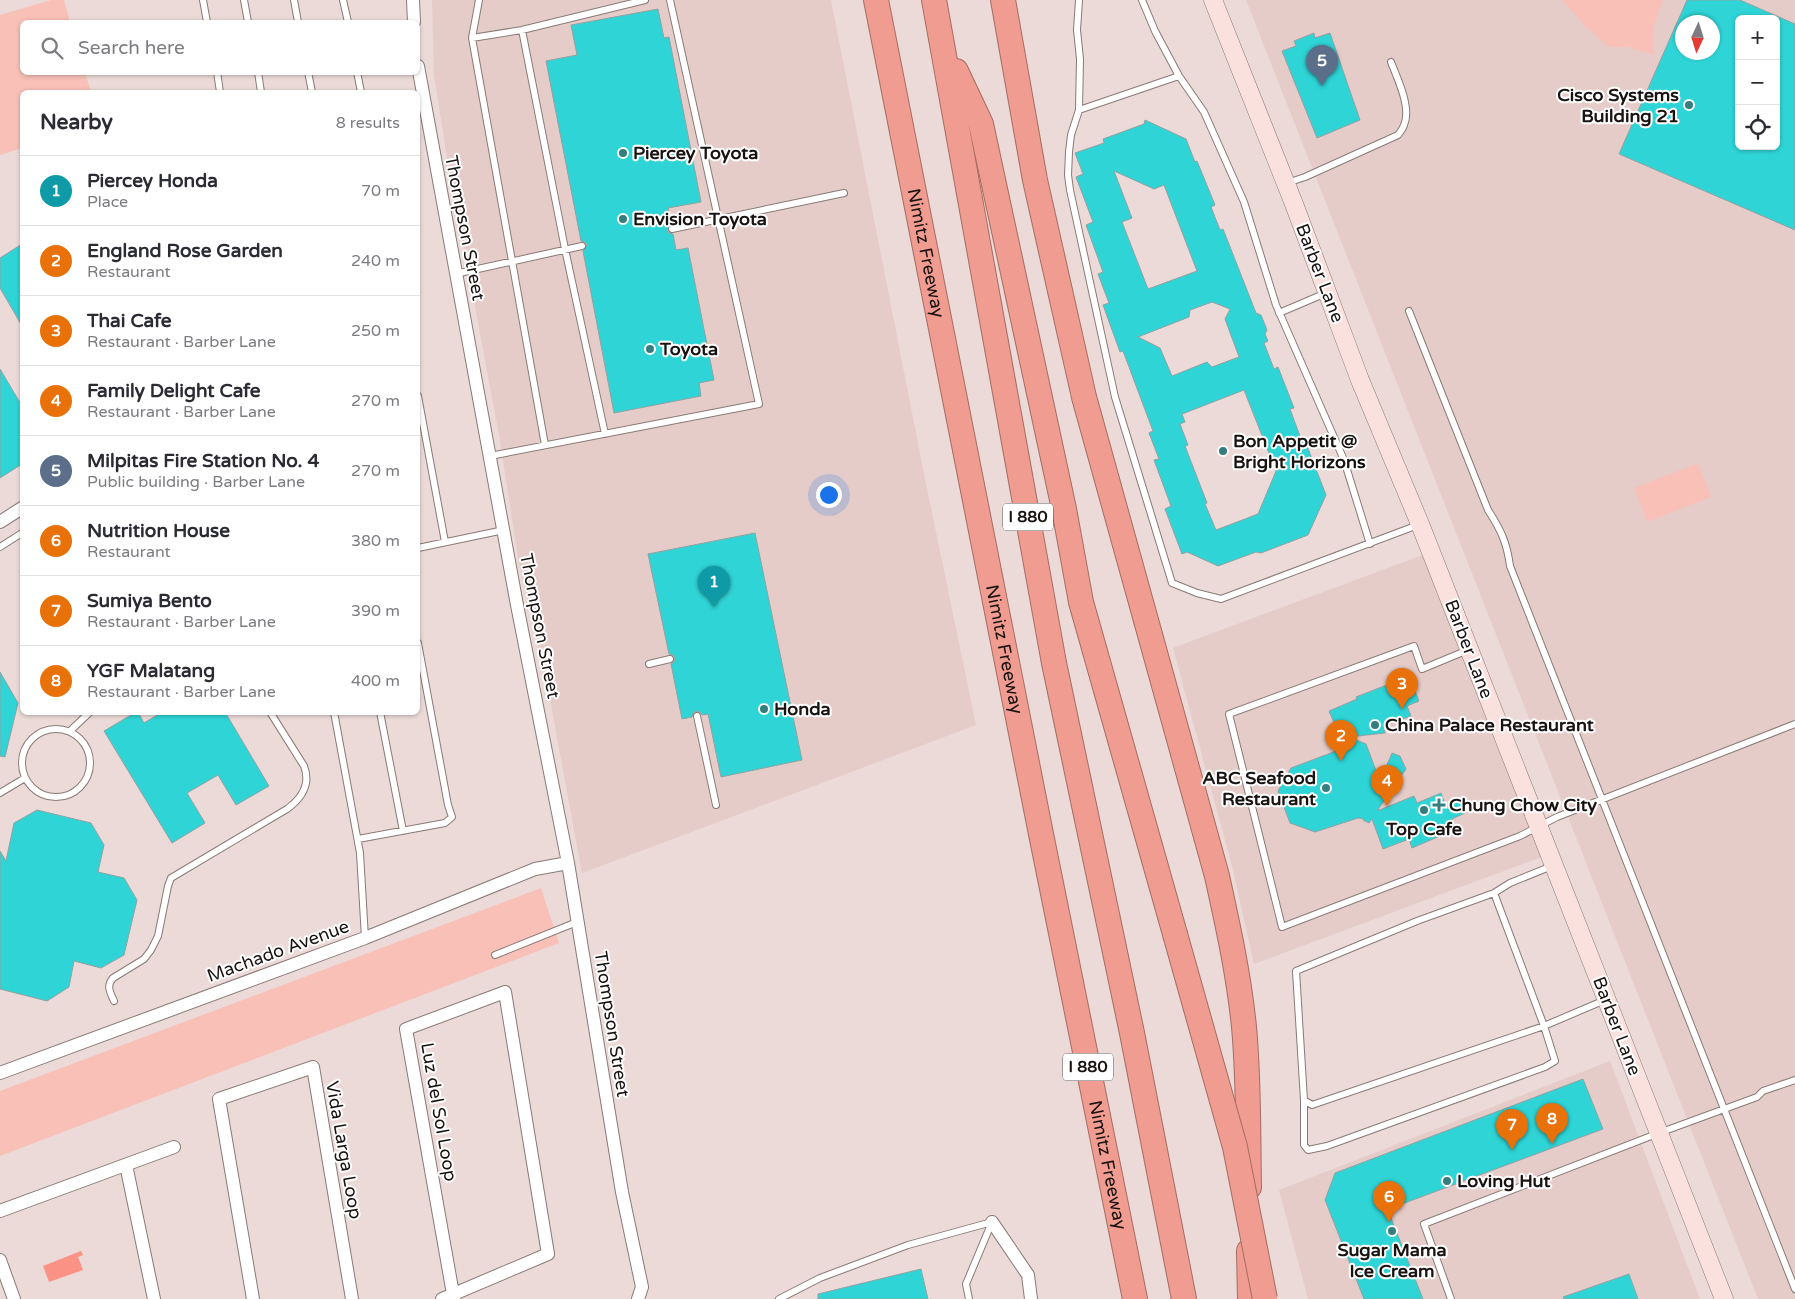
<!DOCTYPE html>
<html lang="en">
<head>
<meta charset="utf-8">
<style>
	:root { --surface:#fff; --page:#f2f2f3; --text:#2b2b33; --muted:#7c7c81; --line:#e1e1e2; --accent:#0f766e }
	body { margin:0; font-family:"Varela Round",sans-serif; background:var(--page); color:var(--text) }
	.controls { position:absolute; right:15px; top:15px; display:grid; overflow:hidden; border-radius:8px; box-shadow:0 1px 4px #0004 }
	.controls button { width:45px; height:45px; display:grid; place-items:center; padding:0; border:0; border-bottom:1px solid var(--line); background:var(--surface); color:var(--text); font:25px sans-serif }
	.compass { position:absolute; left:1675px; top:15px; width:45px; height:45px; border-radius:50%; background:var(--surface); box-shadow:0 1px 4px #0004; rotate:184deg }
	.you { position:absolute; left:828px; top:494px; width:18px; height:18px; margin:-12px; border:4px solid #fff; border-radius:50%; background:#1a73e8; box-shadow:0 0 0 8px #1a73e833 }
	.badge { display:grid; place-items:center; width:32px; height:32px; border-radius:50%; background:var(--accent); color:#fff; font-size:16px; font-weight:700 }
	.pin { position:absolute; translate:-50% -41px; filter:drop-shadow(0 1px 2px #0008) }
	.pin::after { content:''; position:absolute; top:26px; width:18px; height:15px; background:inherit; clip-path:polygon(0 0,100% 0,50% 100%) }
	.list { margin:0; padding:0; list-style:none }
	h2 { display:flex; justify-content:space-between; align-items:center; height:65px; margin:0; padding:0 20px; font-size:21px }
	h2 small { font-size:16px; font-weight:400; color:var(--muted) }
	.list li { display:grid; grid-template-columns:32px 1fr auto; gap:15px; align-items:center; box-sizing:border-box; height:70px; padding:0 20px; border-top:1px solid var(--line) }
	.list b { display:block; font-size:19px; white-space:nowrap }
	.list p { margin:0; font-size:16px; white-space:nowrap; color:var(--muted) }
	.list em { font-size:16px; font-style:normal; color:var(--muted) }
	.icon { flex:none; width:28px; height:28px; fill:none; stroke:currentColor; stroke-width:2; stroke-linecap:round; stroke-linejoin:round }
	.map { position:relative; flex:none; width:1795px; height:1299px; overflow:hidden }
	.search { position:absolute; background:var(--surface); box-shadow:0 1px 4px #0004; left:20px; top:20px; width:400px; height:55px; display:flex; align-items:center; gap:12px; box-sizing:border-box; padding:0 18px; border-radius:8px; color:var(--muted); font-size:19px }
	.panel { position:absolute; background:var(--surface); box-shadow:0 1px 4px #0004; left:20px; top:90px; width:400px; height:625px; border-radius:8px }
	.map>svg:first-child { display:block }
	.built { fill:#e5ccc8; fill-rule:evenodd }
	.green { fill:#f8c0b7 }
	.water { fill:#fa9385 }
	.building { fill:#2fd4d6; stroke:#91a2a2; fill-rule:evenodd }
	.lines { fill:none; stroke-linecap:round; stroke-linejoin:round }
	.lane-casing { stroke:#897a77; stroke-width:8 }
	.street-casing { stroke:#897a77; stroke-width:14 }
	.secondary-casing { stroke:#897a77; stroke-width:19 }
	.highway-casing { stroke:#a46c64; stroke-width:26 }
	.lane { stroke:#fff; stroke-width:6 }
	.street { stroke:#fff; stroke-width:12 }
	.secondary { stroke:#fae1de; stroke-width:18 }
	.highway { stroke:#f09c90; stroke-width:24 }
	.highway-bridge-casing { stroke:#a46c64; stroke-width:26; stroke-linecap:butt }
	.highway-bridge { stroke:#f09c90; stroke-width:24 }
	.poi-dot { fill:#357e7f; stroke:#fff; stroke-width:2 }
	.labels { text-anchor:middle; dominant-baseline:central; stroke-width:4; stroke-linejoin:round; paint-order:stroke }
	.shield { fill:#fff; stroke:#5d5958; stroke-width:1 }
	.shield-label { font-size:16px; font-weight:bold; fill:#181211 }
	.poi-label { font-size:18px; font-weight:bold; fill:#181211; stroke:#fff; text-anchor:start }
	.street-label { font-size:18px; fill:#181211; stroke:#fff }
</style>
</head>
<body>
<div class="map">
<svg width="1795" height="1299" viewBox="0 0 1795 1299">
	<rect width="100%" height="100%" fill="#ebdad8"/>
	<path class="built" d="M432,0H831L925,479L976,725L582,873L551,705L519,564L499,435L447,157L434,76Z
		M1246,0H1795V1299H1758ZM1739,19H1776V146H1739ZM1682,22H1712V52H1682Z
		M1428,553L1544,856L1254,964L1233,870L1173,648Z
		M1610,1061L1700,1299H1308L1279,1190Z"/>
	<path class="green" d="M51,0H64L70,22H22V72L85,73L91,92H22V148L0,155V15Z
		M1562,0H1663L1653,29V55L1628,47H1608L1584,25Z
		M1698,463L1711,497L1647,522L1634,488Z
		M541,888L559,943L0,1156V1091Z"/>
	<path class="water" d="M81,1251L83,1255L78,1257L83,1270L49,1282L43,1266Z"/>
	<path class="building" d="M1687,0H1740L1795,24V230L1619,154ZM1739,19H1776V146H1739ZM1682,22H1712V52H1682Z
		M658,9L664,38L669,37L701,202L668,208L671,224L667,230L669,233L673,234L676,250L688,248L714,380L699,383L701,396L614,413L583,251L587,245L585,242L581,241L546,61L577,55L571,25Z
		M1314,33L1315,38L1330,33L1360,120L1317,138L1282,51L1296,46L1294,41Z
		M1145,120L1186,139L1195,162L1197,161L1215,205L1211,207L1220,230L1223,229L1256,313L1261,315L1267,330L1265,334L1268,341L1264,343L1274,369L1278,367L1294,408L1290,409L1301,439L1304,438L1326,495L1308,535L1261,553L1256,552L1218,566L1187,552L1182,554L1165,509L1171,506L1154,460L1159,459L1149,433L1153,431L1123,351L1120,352L1103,305L1109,303L1098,274L1103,272L1086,225L1093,222L1076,177L1083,174L1075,153L1104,143L1103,139L1144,124ZM1114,171L1154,189L1164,185L1197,271L1148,289L1122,222L1132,218ZM1212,302L1230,309L1225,319L1239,357L1212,367L1207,362L1172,376L1160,348L1138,337L1189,317L1190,310ZM1244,390L1276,471L1258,514L1216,530L1205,504L1207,503L1185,446L1188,445L1180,424L1185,422L1182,414Z
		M22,244V326L0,288V258Z
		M0,369L22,406V464L0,478Z
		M755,533L802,760L721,777L708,714L702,715L700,712L696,711L693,713L692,717L682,719L671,664L674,662L675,658L673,655L669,654L648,554Z
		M0,672L18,703L5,757L0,756Z
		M1397,681L1401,691L1413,686L1419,701L1407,706L1411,716L1383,726L1385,733L1349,737L1366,744L1380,781L1392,753L1400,756L1406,769L1377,811L1414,796L1417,803L1441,793L1445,804L1460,799L1465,813L1452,819L1456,829L1412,848L1409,839L1383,849L1372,819L1369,823L1363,820L1364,819L1358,818L1315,832L1290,823L1278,791L1291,768L1336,751L1340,736L1329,711L1357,699L1356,697Z
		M136,712H138L144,723L162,712H225L269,786L236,805L218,775L187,793L205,823L172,843L104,731Z
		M37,810L91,823L104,845L98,872L124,878L137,900L124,955L101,968L74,961L69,987L47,1001L0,989V851L6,861L14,823Z
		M1583,1079L1603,1129L1394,1207L1391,1218L1423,1299H1364L1325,1200L1335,1173Z
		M921,1269L928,1299H818V1294Z
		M1629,1274L1638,1299H1564L1563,1297Z"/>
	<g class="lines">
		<defs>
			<path id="lane" d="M203,0L207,22
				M244,0L248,22
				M294,0L298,22
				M343,0L348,22
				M479,0L472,38L545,445
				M1079,0L1077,30L1080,59L1079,110L1071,135L1069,152L1068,175L1070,190L1115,397L1172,583L1197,593L1221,599L1418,525
				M1142,0L1155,31L1179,76L1204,112L1244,202L1276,305L1344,460L1370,544
				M472,38L522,30
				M217,72L220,92
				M258,72L261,92
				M308,72L312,92
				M357,72L361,92
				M1079,110L1179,76
				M1287,183L1305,177L1398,135C1400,132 1403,129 1404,125C1412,108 1397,78 1391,62
				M672,229L844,193
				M455,274L582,246
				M1409,311L1488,510C1501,530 1507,543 1510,566L1795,1289
				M1279,313L1326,293
				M418,396L445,542
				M605,434L565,249L522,30L645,0
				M490,456L759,404L670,0
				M0,547L22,533
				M418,548L504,530
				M1468,650L1422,669L1414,646L1229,714L1282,927L1520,836L1557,817L1795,724
				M649,664L670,659
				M334,712L360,853L365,938
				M380,712L403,831
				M697,716L716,805
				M22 763a34 34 0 1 1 68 0a34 34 0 1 1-68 0Z
				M70,731L90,712
				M0,793L25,778
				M358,839L445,823L452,817L448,805L418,643
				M1494,893L1510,883L1552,866
				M495,955L577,922
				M114,1001C110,992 106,986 113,978L144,959L151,950L158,936L168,886L171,878L287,809C302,798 311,784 304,766L270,712
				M1304,1100V1145L1308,1150L1327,1146L1545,1067L1555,1061L1544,1026L1494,893L1417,921L1296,971L1304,1100L1312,1105L1544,1026L1605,1000
				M779,1299L820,1278L908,1245L992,1222
				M969,1299L966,1284L992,1222
				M1451,1299L1424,1224L1659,1133L1757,1097L1763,1091L1795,1080"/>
			<path id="street" d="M413,0L414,22
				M418,66L517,605L568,863L622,1192L642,1287L638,1299
				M0,522L22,508
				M0,1073L365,938L535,869L568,863
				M126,1165L154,1299
				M0,1211L174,1147
				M992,1222L1028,1275L1031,1299
				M0,1260L14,1299
				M253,1299L219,1099L313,1067L352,1299
				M442,1299C477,1284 512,1269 548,1254L505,992L406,1029L453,1294L454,1299"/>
			<path id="secondary" d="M1213,0L1294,204L1360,380L1420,524L1724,1299"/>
			<g id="highway">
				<path id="s1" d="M876,0L1041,834L1135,1299"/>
				<path d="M934,0L1054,663L1132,1033L1184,1299"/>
				<path d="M1003,0L1035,180L1084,397L1217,876C1228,926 1239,976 1244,1027C1249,1080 1248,1134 1249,1187"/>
				<path d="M956,71L981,124L1064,509L1081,602L1175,934"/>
				<path d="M1249,1251L1250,1299"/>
			</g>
		</defs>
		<use href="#lane" class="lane-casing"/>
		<use href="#street" class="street-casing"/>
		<use href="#secondary" class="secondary-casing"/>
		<use href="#highway" class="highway-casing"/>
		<use href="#lane" class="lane"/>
		<use href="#street" class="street"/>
		<use href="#secondary" class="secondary"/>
		<use href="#highway" class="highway"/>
		<defs>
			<path id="highway-bridge" d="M1175,934L1235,1147L1265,1299"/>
		</defs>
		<use href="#highway-bridge" class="highway-bridge-casing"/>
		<use href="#highway-bridge" class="highway-bridge"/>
	</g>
	<g class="poi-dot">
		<circle cx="1689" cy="105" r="5"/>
		<circle cx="623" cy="153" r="5"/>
		<circle cx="623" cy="219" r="5"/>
		<circle cx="650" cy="349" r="5"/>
		<circle cx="1223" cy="451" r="5"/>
		<circle cx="764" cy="709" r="5"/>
		<circle cx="1375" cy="725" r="5"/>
		<circle cx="1326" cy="788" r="5"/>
		<path d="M1436.5 797.5h5v5h5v5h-5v5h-5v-5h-5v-5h5z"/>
		<circle cx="1424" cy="810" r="5"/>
		<circle cx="1447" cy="1181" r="5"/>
		<circle cx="1392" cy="1231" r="5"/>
	</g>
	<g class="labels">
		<g class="shield">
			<rect x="1003" y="503.5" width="50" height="27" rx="4"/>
			<rect x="1063" y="1053.5" width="50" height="27" rx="4"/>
		</g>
		<g class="shield-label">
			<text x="1028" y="517">I 880</text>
			<text x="1088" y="1067">I 880</text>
		</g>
		<g class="poi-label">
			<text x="1679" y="95" text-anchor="end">Cisco Systems<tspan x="1679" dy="21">Building 21</tspan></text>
			<text x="633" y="153">Piercey Toyota</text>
			<text x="633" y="219">Envision Toyota</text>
			<text x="660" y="349">Toyota</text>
			<text x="1233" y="441">Bon Appetit @<tspan x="1233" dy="21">Bright Horizons</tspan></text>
			<text x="774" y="709">Honda</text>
			<text x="1385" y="725">China Palace Restaurant</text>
			<text x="1316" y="778" text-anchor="end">ABC Seafood<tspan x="1316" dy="21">Restaurant</tspan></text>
			<text x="1449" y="805">Chung Chow City</text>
			<text x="1424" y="829" text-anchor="middle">Top Cafe</text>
			<text x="1457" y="1181">Loving Hut</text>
			<text x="1392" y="1250" text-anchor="middle">Sugar Mama<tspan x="1392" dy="21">Ice Cream</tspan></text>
		</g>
		<g class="street-label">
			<text transform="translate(465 228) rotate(79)">Thompson Street</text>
			<text stroke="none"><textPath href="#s1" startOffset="258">Nimitz Freeway</textPath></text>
			<text transform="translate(1320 273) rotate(69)">Barber Lane</text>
			<text transform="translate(540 626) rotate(79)">Thompson Street</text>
			<text transform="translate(1469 649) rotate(69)">Barber Lane</text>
			<text stroke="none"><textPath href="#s1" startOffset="662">Nimitz Freeway</textPath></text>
			<text transform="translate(278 951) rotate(-20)">Machado Avenue</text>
			<text transform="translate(612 1024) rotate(81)">Thompson Street</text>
			<text transform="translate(1617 1026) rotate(69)">Barber Lane</text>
			<text transform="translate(439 1112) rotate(80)">Luz del Sol Loop</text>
			<text transform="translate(344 1150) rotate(80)">Vida Larga Loop</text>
			<text stroke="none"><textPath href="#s1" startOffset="1188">Nimitz Freeway</textPath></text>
		</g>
	</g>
</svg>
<div class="controls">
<button>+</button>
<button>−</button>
<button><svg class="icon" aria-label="locate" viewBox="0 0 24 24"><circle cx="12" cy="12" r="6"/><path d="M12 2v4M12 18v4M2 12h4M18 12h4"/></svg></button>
</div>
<svg class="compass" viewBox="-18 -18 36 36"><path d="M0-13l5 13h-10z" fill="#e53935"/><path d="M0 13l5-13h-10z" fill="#7c7c81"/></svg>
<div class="you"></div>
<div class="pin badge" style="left:714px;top:607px;background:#0f9aa8">1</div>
<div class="pin badge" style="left:1341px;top:761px;background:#e8710a">2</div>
<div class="pin badge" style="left:1402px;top:709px;background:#e8710a">3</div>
<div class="pin badge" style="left:1387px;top:806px;background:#e8710a">4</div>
<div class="pin badge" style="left:1322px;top:86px;background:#5c6f8a">5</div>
<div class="pin badge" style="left:1389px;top:1222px;background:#e8710a">6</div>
<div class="pin badge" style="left:1512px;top:1150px;background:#e8710a">7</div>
<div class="pin badge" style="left:1552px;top:1144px;background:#e8710a">8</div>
<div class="search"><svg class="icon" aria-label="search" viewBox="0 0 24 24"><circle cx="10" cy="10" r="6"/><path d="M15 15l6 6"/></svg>Search here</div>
<section class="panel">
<h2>Nearby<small>8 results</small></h2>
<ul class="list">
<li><span class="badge" style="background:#0f9aa8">1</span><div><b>Piercey Honda</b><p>Place</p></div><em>70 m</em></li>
<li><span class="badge" style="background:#e8710a">2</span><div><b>England Rose Garden</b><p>Restaurant</p></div><em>240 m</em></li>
<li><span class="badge" style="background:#e8710a">3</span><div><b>Thai Cafe</b><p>Restaurant · Barber Lane</p></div><em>250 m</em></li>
<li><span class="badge" style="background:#e8710a">4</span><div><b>Family Delight Cafe</b><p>Restaurant · Barber Lane</p></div><em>270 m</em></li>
<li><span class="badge" style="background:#5c6f8a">5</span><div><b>Milpitas Fire Station No. 4</b><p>Public building · Barber Lane</p></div><em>270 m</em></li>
<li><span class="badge" style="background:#e8710a">6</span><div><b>Nutrition House</b><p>Restaurant</p></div><em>380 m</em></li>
<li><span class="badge" style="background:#e8710a">7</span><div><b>Sumiya Bento</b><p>Restaurant · Barber Lane</p></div><em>390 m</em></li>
<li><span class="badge" style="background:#e8710a">8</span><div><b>YGF Malatang</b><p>Restaurant · Barber Lane</p></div><em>400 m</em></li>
</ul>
</section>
</div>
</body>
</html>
